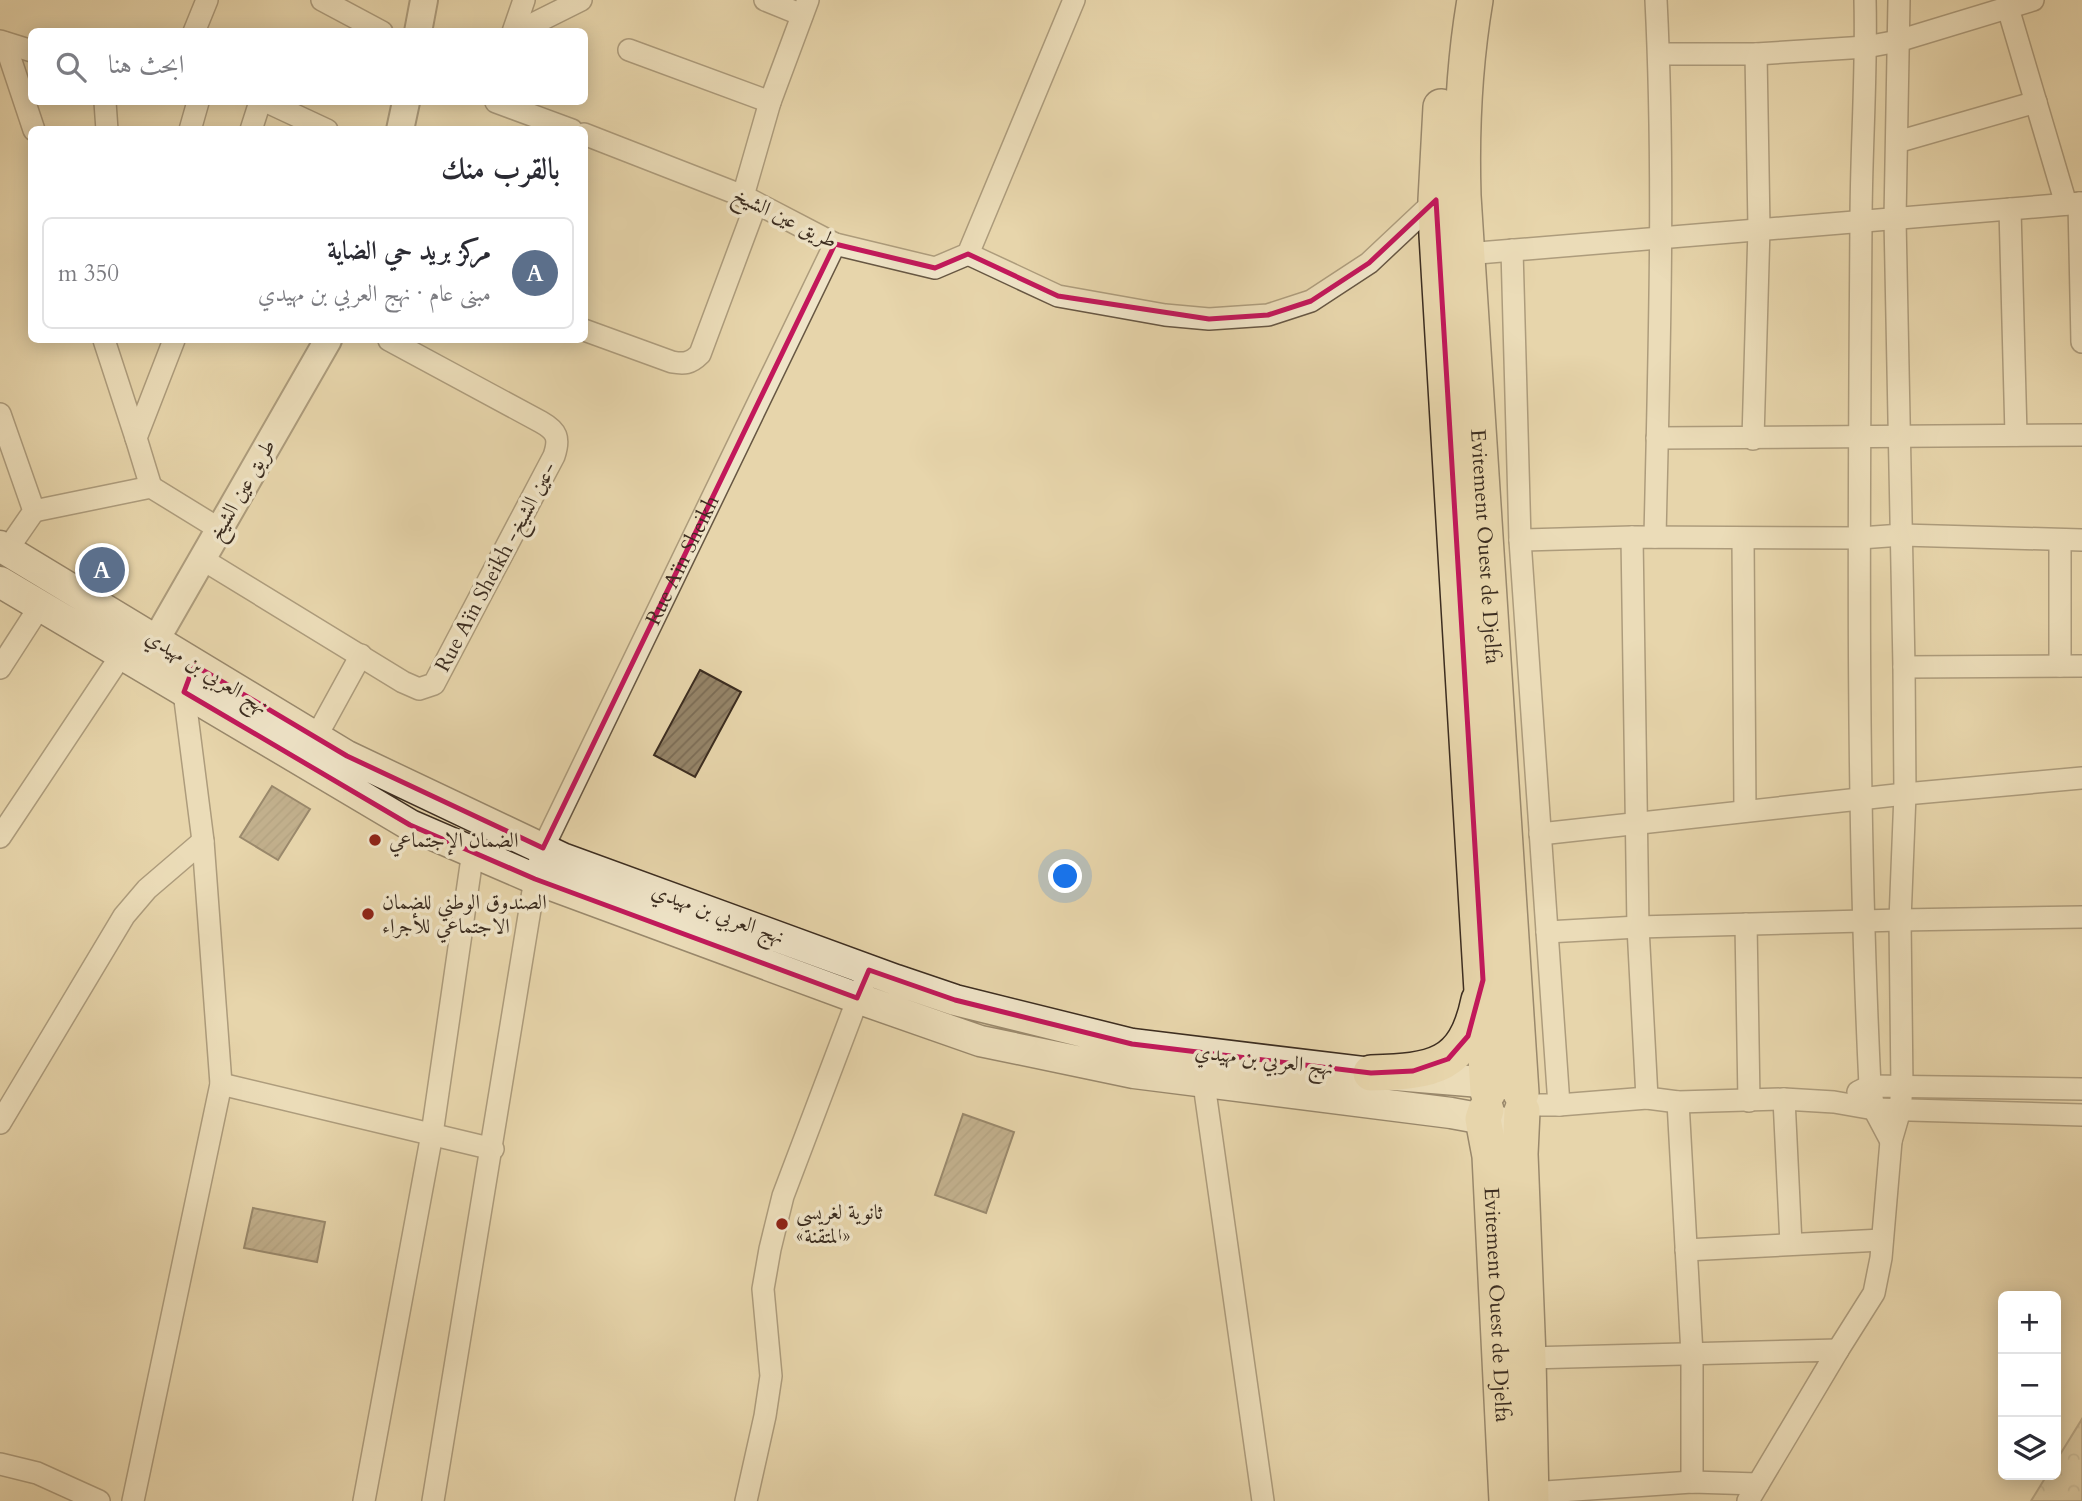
<!DOCTYPE html>
<html lang="ar">
<head>
<meta charset="utf-8">
<style>
	:root { --surface:#fff; --page:#f7f7f7; --text:#2b2b33; --muted:#7c7c81; --line:#e1e1e2; --accent:#b45309 }
	body { margin:0; font-family:Cardo,Amiri,serif; background:var(--page); color:var(--text); direction:rtl }
	.controls { position:absolute; right:21px; bottom:21px; display:grid; overflow:hidden; border-radius:10px; box-shadow:0 4px 18px #0003 }
	.controls button { width:63px; height:63px; display:grid; place-items:center; padding:0; border:0; border-bottom:2px solid var(--line); background:var(--surface); color:var(--text); font:35px sans-serif }
	.you { position:absolute; left:1066px; top:877px; width:24px; height:24px; margin:-18px; border:5px solid #fff; border-radius:50%; background:#1a73e8; box-shadow:0 0 0 10px #1a73e833 }
	.badge { display:grid; place-items:center; width:46px; height:46px; border-radius:50%; background:var(--accent); color:#fff; font-size:23px; font-weight:700 }
	.pin { position:absolute; translate:-50% -50%; border:4px solid #fff; box-shadow:0 2px 7px #0006 }
	.list { margin:0; padding:0; list-style:none }
	h2 { display:flex; justify-content:space-between; align-items:center; height:91px; margin:0; padding:0 28px; font-size:30px }
	h2 small { font-size:23px; font-weight:400; color:var(--muted) }
	.list li { display:grid; grid-template-columns:46px 1fr auto; gap:21px; align-items:center; box-sizing:border-box; height:112px; margin:0 14px 14px; padding:0 14px; border:2px solid var(--line); border-radius:10px }
	.list b { display:block; font-size:26px; white-space:nowrap }
	.list p { margin:0; font-size:23px; white-space:nowrap; color:var(--muted) }
	.list em { font-size:23px; font-style:normal; color:var(--muted) }
	.icon { flex:none; width:38px; height:38px; fill:none; stroke:currentColor; stroke-width:2; stroke-linecap:round; stroke-linejoin:round }
	.map { position:relative; flex:none; width:2082px; height:1501px; overflow:hidden; direction:ltr }
	.search { position:absolute; background:var(--surface); box-shadow:0 4px 18px #0003; left:28px; top:28px; width:560px; height:77px; display:flex; align-items:center; gap:18px; box-sizing:border-box; padding:0 24px; border-radius:10px; color:var(--muted); font-size:26px }
	.panel { position:absolute; background:var(--surface); box-shadow:0 4px 18px #0003; left:28px; top:126px; width:560px; height:217px; border-radius:10px; direction:rtl }
	.map>svg:first-child { display:block }
	.forest { fill:url(#forest-crowns); stroke:#83725a; stroke-width:2 }
	.building { fill:url(#building-hatch); stroke:#3c2d20; stroke-width:2 }
	.lines { fill:none; stroke-linecap:round; stroke-linejoin:round }
	.minor-casing { stroke:#675743; stroke-width:24 }
	.tertiary-casing { stroke:#675743; stroke-width:30 }
	.secondary-casing { stroke:#3c2d20; stroke-width:33 }
	.trunk-casing { stroke:#3c2d20; stroke-width:38 }
	.minor { stroke:#efe4c8; stroke-width:21 }
	.tertiary { stroke:#efe4c8; stroke-width:26 }
	.secondary { stroke:#efe4c8; stroke-width:30 }
	.trunk { stroke:#e7d5ab; stroke-width:35 }
	.marked { fill:none; stroke:#c2185b; stroke-width:5; stroke-linejoin:round }
	.poi-dot { fill:#8f2418; stroke:#efe4c8; stroke-width:2.5 }
	.labels { text-anchor:middle; dominant-baseline:central; stroke-width:7; stroke-linejoin:round; paint-order:stroke }
	.street-label { font-size:21px; fill:#3c2d20; stroke:#efe4c8 }
	.poi-label { font-size:21px; fill:#3c2d20; stroke:#efe4c8; text-anchor:start }
</style>
</head>
<body>
<div class="map">
<svg width="2082" height="1501" viewBox="0 0 2082 1501">
	<defs>
		<pattern id="forest-crowns" width="20" height="18" patternUnits="userSpaceOnUse" patternTransform="scale(1.75)"><rect width="20" height="18" fill="#cab893"/><path d="M2 6a3 3 0 1 1 6 0M12 15a3 3 0 1 1 6 0" fill="none" stroke="#a59678"/></pattern>
		<pattern id="building-hatch" width="6" height="6" patternUnits="userSpaceOnUse" patternTransform="scale(1.75)"><rect width="6" height="6" fill="#958468"/><path d="M-1 1l2-2M0 6l6-6M5 7l2-2" fill="none" stroke="#7b6c55"/></pattern>
	</defs>
	<rect width="100%" height="100%" fill="#e7d5ab"/>
	<filter id="stains"><feTurbulence type="fractalNoise" baseFrequency=".00286" numOctaves="4"/><feColorMatrix values="0 0 0 0 .2 0 0 0 0 .09 0 0 0 0 .02 0 0 0 .5 -.17"/></filter>
	<radialGradient id="worn" r=".72"><stop offset=".6" stop-color="#630" stop-opacity="0"/><stop offset="1" stop-color="#630" stop-opacity=".3"/></radialGradient>
	<path class="forest" d="M2082,1419V1501H2031L2047,1475H2056V1461Z"/>
	<path class="building" d="M700,670L741,692L695,777L654,755Z
		M272,786L310,809L278,860L240,837Z
		M963,1114L1014,1132L986,1213L935,1195Z
		M253,1208L325,1222L317,1262L244,1248Z"/>
	<g class="lines">
		<defs>
			<g id="minor">
				<path d="M322,0L382,32"/>
				<path d="M765,0L802,15"/>
				<path d="M1865,0C1867,75 1861,149 1861,224C1859,511 1856,799 1870,1086L1874,1109L1891,1141"/>
				<path d="M2008,8L2066,204"/>
				<path d="M194,32L207,0"/>
				<path d="M513,32L524,0"/>
				<path d="M517,32L581,0"/>
				<path d="M0,41L32,51"/>
				<path d="M5,43L34,130"/>
				<path d="M629,50L770,102"/>
				<path d="M1659,54H1756L1866,47L1898,41L2033,0"/>
				<path d="M105,102L107,130"/>
				<path d="M267,102L327,130"/>
				<path d="M496,102L572,130"/>
				<path d="M190,130L198,102"/>
				<path d="M251,130L260,102"/>
				<path d="M584,134L743,196L835,244L935,268L968,254L1074,0"/>
				<path d="M1897,142L2036,102"/>
				<path d="M743,196L770,102L808,0"/>
				<path d="M2079,203L2082,342"/>
				<path d="M2010,209L2016,435"/>
				<path d="M1512,250L1520,540L1559,1105"/>
				<path d="M968,254L1058,296L1165,315L1209,319L1268,315L1311,301L1369,263L1436,200L1441,199"/>
				<path d="M1466,254L2082,203"/>
				<path d="M584,330L672,362C684,364 690,364 700,354L756,204"/>
				<path d="M104,340L136,438"/>
				<path d="M0,414L34,511L7,550"/>
				<path d="M1657,438L2082,435"/>
				<path d="M1753,439L1759,228L1756,54"/>
				<path d="M151,487L136,438L174,340"/>
				<path d="M34,511L151,487L221,530"/>
				<path d="M1632,537L1638,927L1647,1098"/>
				<path d="M1655,537C1659,358 1665,179 1656,0"/>
				<path d="M1743,539L1745,811"/>
				<path d="M1520,540L1632,537L1860,538L1902,535L2082,540"/>
				<path d="M202,559L403,682L419,689L434,684L554,456C560,438 557,431 541,422L389,340"/>
				<path d="M2060,666V540"/>
				<path d="M1904,667L2082,666"/>
				<path d="M0,668L40,606"/>
				<path d="M316,737L361,655"/>
				<path d="M1540,834L1905,794L2082,778"/>
				<path d="M0,837L122,654"/>
				<path d="M1746,924L1749,1101"/>
				<path d="M1547,932L1638,927L1900,920L2082,917"/>
				<path d="M1202,1070L1263,1501"/>
				<path d="M221,1084L493,1149"/>
				<path d="M1858,1092L1870,1086L2082,1089"/>
				<path d="M1784,1099L1791,1244"/>
				<path d="M1678,1102L1692,1354V1482"/>
				<path d="M1523,1105H1559L1647,1098L1678,1102L1784,1099L1834,1102L1874,1109L2082,1115"/>
				<path d="M0,1123L124,916L147,889L203,841"/>
				<path d="M1686,1250L1882,1240"/>
				<path d="M1838,1350L1874,1293L1881,1258L1891,1141L1900,1110L1902,1087L1900,920L1905,794L1904,667L1895,219L1899,0"/>
				<path d="M1528,1358L1838,1350L1748,1501"/>
				<path d="M0,1464L37,1473L99,1501"/>
				<path d="M1531,1493L1692,1482L1758,1484"/>
				<path d="M133,1501L221,1084L203,841L184,692L188,682"/>
				<path d="M364,1501L432,1134L473,851"/>
				<path id="s1" d="M433,1501L535,879L543,848L835,244"/>
				<path d="M746,1501L765,1416L771,1376L763,1289L770,1249L783,1196L863,985"/>
			</g>
			<path id="tertiary" d="M418,32L424,0
				M400,130L406,102
				M146,657L328,340"/>
			<path id="secondary" d="M0,546L347,756L562,858L896,980L955,1000L1132,1044L1371,1073L1505,1084
				M0,582L410,825L535,879L857,998L980,1041L1134,1073L1451,1113L1500,1122"/>
			<g id="trunk">
				<path id="s2" d="M1475,0C1464,65 1461,130 1463,196L1521,1093"/>
				<path d="M1441,107L1436,200L1437,235L1488,1092"/>
				<path d="M1371,1073C1433,1071 1465,1068 1479,1000"/>
				<path id="s3" d="M1486,1110L1483,1119L1490,1156L1507,1501"/>
				<path d="M1522,1111L1520,1154L1528,1358L1531,1501"/>
			</g>
		</defs>
		<use href="#minor" class="minor-casing"/>
		<use href="#tertiary" class="tertiary-casing"/>
		<use href="#secondary" class="secondary-casing"/>
		<use href="#trunk" class="trunk-casing"/>
		<use href="#minor" class="minor"/>
		<use href="#tertiary" class="tertiary"/>
		<use href="#secondary" class="secondary"/>
		<use href="#trunk" class="trunk"/>
	</g>
	<path d="M0 0H2082V1501H0ZM1436,200L1483,980L1468,1036L1448,1059L1413,1071L1371,1073L1132,1044L955,1000L869,970L857,998L535,879L410,825L184,692L194,665L347,756L543,848L835,244L935,268L968,254L1058,296L1209,319L1268,315L1311,301L1369,263Z" fill="#e7d5ab" fill-opacity=".55" fill-rule="evenodd"/>
	<path class="marked" d="M1436,200L1483,980L1468,1036L1448,1059L1413,1071L1371,1073L1132,1044L955,1000L869,970L857,998L535,879L410,825L184,692L194,665L347,756L543,848L835,244L935,268L968,254L1058,296L1209,319L1268,315L1311,301L1369,263Z"/>
	<g class="poi-dot">
		<circle cx="375" cy="840" r="7"/>
		<circle cx="368" cy="914" r="7"/>
		<circle cx="782" cy="1224" r="7"/>
	</g>
	<g class="labels">
		<g class="street-label">
			<text transform="translate(785 218) rotate(26)">طريق عين الشيخ</text>
			<text transform="translate(242 490) rotate(-60)">طريق عين الشيخ</text>
			<text stroke="none"><textPath href="#s2" startOffset="548">Evitement Ouest de Djelfa</textPath></text>
			<text stroke="none"><textPath href="#s1" startOffset="982">Rue Aïn Sheikh</textPath></text>
			<text transform="translate(496 567) rotate(-62)">Rue Aïn Sheikh -عين الشيخ-</text>
			<text transform="translate(207 672) rotate(32)">نهج العربي بن مهيدي</text>
			<text transform="translate(718 914) rotate(20)">نهج العربي بن مهيدي</text>
			<text transform="translate(1264 1060) rotate(7)">نهج العربي بن مهيدي</text>
			<text stroke="none"><textPath href="#s3" startOffset="196">Evitement Ouest de Djelfa</textPath></text>
		</g>
		<g class="poi-label">
			<text x="389" y="840">الضمان الإجتماعي</text>
			<text x="382" y="902">الصندوق الوطني للضمان<tspan x="382" dy="24">الاجتماعي للأجراء</tspan></text>
			<text x="796" y="1212">ثانوية لغريسي<tspan x="796" dy="24">«المتقنة»</tspan></text>
		</g>
	</g>
	<rect width="100%" height="100%" filter="url(#stains)"/>
	<rect width="100%" height="100%" fill="url(#worn)"/>
</svg>
<div class="controls">
<button>+</button>
<button>−</button>
<button><svg class="icon" aria-label="layers" viewBox="0 0 24 24"><path d="M12 4l9 5-9 5-9-5zM3 14l9 5 9-5"/></svg></button>
</div>
<div class="you"></div>
<div class="pin badge" style="left:102px;top:570px;background:#5c6f8a">A</div>
<div class="search"><svg class="icon" aria-label="search" viewBox="0 0 24 24"><circle cx="10" cy="10" r="6"/><path d="M15 15l6 6"/></svg>ابحث هنا</div>
<section class="panel">
<h2>بالقرب منك<small></small></h2>
<ul class="list">
<li><span class="badge" style="background:#5c6f8a">A</span><div><b>مركز بريد حي الضاية</b><p>مبنى عام · نهج العربي بن مهيدي</p></div><em>350 m</em></li>
</ul>
</section>
</div>
</body>
</html>
